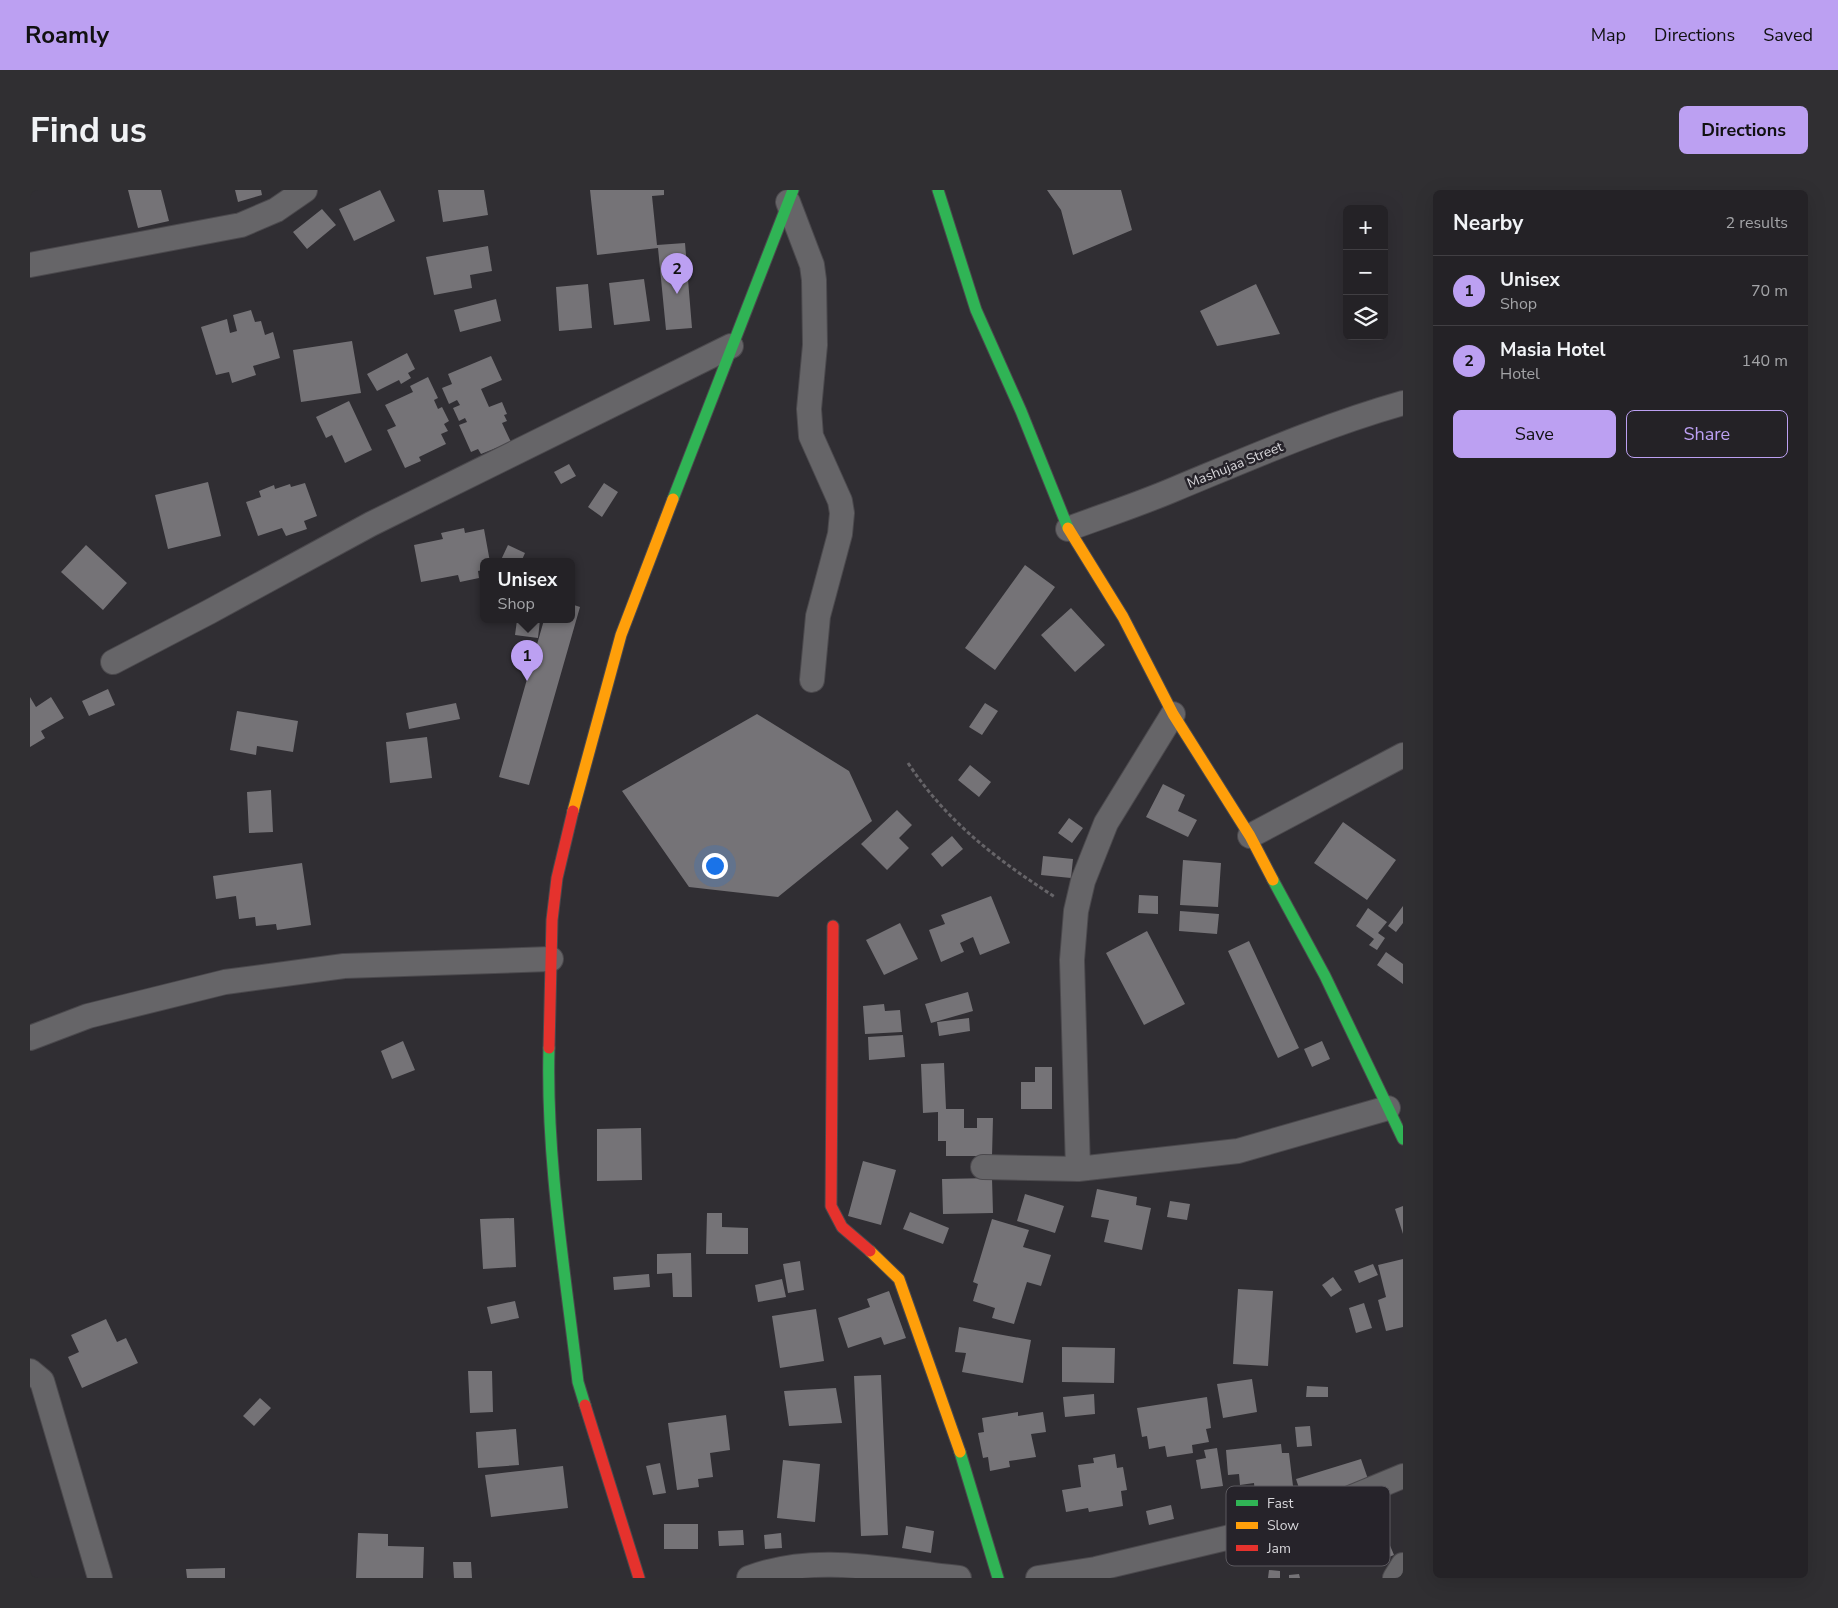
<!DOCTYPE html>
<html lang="en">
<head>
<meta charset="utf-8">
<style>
	:root { --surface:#242226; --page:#302f32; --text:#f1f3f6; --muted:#a3a4a7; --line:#413f43; --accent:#bca0f2 }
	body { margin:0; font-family:"Nunito Sans",sans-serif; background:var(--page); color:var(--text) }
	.controls { position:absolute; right:15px; top:15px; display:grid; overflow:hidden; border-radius:8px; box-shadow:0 5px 20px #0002 }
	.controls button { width:45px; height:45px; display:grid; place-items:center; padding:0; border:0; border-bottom:1px solid var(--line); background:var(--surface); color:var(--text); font:25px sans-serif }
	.you { position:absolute; left:684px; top:675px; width:18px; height:18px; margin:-12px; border:4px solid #fff; border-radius:50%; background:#1a73e8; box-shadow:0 0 0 8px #1a73e833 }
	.badge { display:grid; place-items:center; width:32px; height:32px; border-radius:50%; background:var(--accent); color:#111; font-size:16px; font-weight:700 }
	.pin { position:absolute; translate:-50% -41px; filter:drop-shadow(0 1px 2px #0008) }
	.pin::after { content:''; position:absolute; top:26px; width:18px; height:15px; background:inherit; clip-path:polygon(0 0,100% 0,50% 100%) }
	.popup { position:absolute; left:450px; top:368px; width:95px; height:65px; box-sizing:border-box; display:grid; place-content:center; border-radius:8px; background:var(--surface); filter:drop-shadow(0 1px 4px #0005); font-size:16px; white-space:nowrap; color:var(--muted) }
	.popup b { font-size:19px; color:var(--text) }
	.popup::after { content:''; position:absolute; left:50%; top:100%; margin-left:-10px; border:10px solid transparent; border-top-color:var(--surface) }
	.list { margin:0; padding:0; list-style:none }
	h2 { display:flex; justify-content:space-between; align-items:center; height:65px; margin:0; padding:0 20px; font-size:21px }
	h2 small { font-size:16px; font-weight:400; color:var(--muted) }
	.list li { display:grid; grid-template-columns:32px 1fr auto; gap:15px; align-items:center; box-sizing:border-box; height:70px; padding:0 20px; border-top:1px solid var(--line) }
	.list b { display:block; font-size:19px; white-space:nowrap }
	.list p { margin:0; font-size:16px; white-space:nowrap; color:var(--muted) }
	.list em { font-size:16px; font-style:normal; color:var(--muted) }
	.actions { display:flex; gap:10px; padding:15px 20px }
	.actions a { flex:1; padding:11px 0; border:1px solid var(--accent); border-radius:8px; text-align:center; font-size:18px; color:var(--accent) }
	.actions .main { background:var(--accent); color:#111 }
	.icon { flex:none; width:28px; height:28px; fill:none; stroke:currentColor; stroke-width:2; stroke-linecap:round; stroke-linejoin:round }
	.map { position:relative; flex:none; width:1373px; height:1388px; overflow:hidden; border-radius:8px }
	header { display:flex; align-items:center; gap:30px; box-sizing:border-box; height:70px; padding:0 25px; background:var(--accent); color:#111 }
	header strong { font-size:24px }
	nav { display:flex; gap:28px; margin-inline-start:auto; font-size:18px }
	.intro { display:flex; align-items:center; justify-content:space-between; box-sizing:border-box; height:120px; padding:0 30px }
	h1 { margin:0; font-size:35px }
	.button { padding:12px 22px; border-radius:8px; background:var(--accent); color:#111; font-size:18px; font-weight:700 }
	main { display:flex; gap:30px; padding:0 30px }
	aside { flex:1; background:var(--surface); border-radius:8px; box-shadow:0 5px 20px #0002 }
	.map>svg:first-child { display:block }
	.building { fill:#757377 }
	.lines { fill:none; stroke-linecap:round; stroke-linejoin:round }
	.street-casing { stroke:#4b494d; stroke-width:26 }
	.fast-casing { stroke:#4b494d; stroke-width:13 }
	.slow-casing { stroke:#4b494d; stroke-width:13 }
	.jam-casing { stroke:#4b494d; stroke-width:13 }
	.path { stroke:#666468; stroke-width:3; stroke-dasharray:4 2.5; stroke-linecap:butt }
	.street { stroke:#666568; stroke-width:24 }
	.fast { stroke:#30b455; stroke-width:11 }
	.slow { stroke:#ff9f0a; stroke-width:11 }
	.jam { stroke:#e5322d; stroke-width:11 }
	.labels { text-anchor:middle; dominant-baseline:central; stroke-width:5; stroke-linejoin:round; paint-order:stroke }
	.street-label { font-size:14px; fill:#d8d7db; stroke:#26232a }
	.key { fill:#26232a; stroke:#5b595f; stroke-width:1 }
	.key-label { font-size:14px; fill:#d8d7db }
</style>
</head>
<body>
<header>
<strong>Roamly</strong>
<nav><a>Map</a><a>Directions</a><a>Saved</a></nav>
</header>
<div class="intro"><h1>Find us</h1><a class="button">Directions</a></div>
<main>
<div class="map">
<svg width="1373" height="1388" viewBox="0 0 1373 1388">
	<rect width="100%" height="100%" fill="#302e33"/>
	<path class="building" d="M98,0H131L139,31L108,38Z
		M205,0H231L232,5L208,12Z
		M350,0L365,31L324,51L309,19Z
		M408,0H454L458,25L413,32Z
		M560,0H634V5L622,6L627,55L655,53L662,138L636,140L628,58L567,65Z
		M1017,0H1091L1102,40L1043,65L1031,20Z
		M292,19L306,35L277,59L263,42Z
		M458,56L462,81L440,85L442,98L404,105L396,67Z
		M614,89L620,131L584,135L579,93Z
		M558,94L562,138L529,141L526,97Z
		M1226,94L1250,144L1187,156L1170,121Z
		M466,109L471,131L430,142L424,120Z
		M221,120L225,132L231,131L235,145L243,142L250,168L223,176L226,185L202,193L199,182L186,185L171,137L197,129L200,143L207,141L203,125Z
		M322,151L331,203L271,212L263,160Z
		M377,163L385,179L378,183L381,188L371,194L369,190L347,201L337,184Z
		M461,166L472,190L451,199L459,217L472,212L477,224L474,225L477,231L472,233L481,252L451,264L448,259L441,262L429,235L437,232L435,228L429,231L423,218L430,215L427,210L419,214L412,198L422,194L418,184Z
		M398,187L408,208L404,210L408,219L412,217L419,231L414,234L418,241L411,244L416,254L389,267L391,271L375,278L357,240L366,236L355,215L383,202L380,196Z
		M319,211L342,260L315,273L302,245L296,248L286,227Z
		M539,274L546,286L531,294L524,282Z
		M178,292L191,346L138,359L125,305Z
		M275,293L287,326L274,331L277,339L256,346L252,338L228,346L216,312L231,307L229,301L244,295L245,299L260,294L261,297Z
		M574,293L588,302L572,327L558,317Z
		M434,338L435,343L454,339L460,372H453V380L448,381L449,388L430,392L428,385L391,392L384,355L413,349L411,343Z
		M56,355L97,393L73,420L31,382Z
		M478,355L495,363L491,372H470Z
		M995,375L1025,397L965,480L935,458Z
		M541,414L550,417L499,595L469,587L514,430H541Z
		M1041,418L1075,455L1045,482L1011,445Z
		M487,430H510L508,448L485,445Z
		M78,499L85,515L59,526L52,511Z
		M0,507L6,517L21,507L34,528L11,541L15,548L0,557Z
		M426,513L430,529L379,539L376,523Z
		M955,513L968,521L952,545L939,537Z
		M207,521L268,531L263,562L227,556L226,565L200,560Z
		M727,524L819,581L842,631L748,707L659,697L592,601Z
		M397,547L402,588L360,593L356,552Z
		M940,575L961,592L949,607L928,590Z
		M1133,594L1155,605L1148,621L1167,630L1158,647L1116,627Z
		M241,600L243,642L219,643L217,602Z
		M867,620L882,635L869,648L879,658L857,680L831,654Z
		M1039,628L1053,638L1042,653L1028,643Z
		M1313,632L1366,670L1337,710L1284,673Z
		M922,646L933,659L912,677L901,664Z
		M1013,666L1043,669L1041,688L1011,685Z
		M1153,670L1191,673L1188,717L1150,715Z
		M272,673L281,735L247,740L246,734L226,736L225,727L209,729L206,706L186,709L183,686Z
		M1109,705L1128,706V724L1108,723Z
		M961,706L980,753L950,765L943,747L930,753L934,762L911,772L899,740L915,734L911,725Z
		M1373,716V733L1366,742L1358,736Z
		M1338,718L1357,732L1348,743L1355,748L1347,760L1339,755L1344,749L1326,736Z
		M1150,721L1189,724L1187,744L1149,741Z
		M870,733L888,769L854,785L836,750Z
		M1117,741L1155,814L1114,835L1076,763Z
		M1219,751L1269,858L1248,868L1198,761Z
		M1356,762L1373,774V794L1347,775Z
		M938,802L943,821L901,833L895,814Z
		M854,814L855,821L870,820L872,842L835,844L833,816Z
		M939,828L940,841L909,846L907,832Z
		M873,845L875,867L839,870L838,847Z
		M373,851L385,880L362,889L351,861Z
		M1292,851L1300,869L1282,877L1274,859Z
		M914,873L916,919H934V938H947V928H963L962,966H916V951H908V922L893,923L891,874Z
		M1005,877H1022V919H991V892H1005Z
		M611,938L612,990L567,991V939Z
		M833,971L866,980L851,1035L818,1026Z
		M962,988L963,1023L913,1024L912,989Z
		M1067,999L1107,1007L1106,1015L1121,1018L1112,1060L1074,1052L1079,1030L1061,1027Z
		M995,1004L1034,1016L1025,1043L987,1031Z
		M1140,1011L1160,1014L1157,1030L1137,1027Z
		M1373,1016V1044L1365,1019Z
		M880,1022L919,1038L913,1054L873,1039Z
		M677,1023H692V1037L718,1038V1064H676Z
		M484,1028L486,1077L453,1079L450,1029Z
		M962,1029L999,1040L993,1057L1021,1065L1011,1096L997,1092L984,1134L962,1128L965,1118L943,1111L948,1094L943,1092Z
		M661,1063L662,1107H643L642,1083L627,1084V1064Z
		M1373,1069V1137L1356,1141L1348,1110L1356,1107L1348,1075Z
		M770,1071L774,1100L758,1103L753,1074Z
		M1343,1074L1348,1085L1329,1093L1324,1081Z
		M619,1084L620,1097L584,1100L583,1087Z
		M1303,1087L1312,1100L1301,1107L1292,1095Z
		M752,1089L756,1107L728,1112L725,1095Z
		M1208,1099L1243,1101L1238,1176L1203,1174Z
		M859,1101L876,1148L854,1155L851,1147L818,1158L808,1128L840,1117L837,1109Z
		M485,1111L489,1128L461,1134L457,1117Z
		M1334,1113L1342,1138L1326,1143L1319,1118Z
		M786,1119L794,1171L750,1178L742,1126Z
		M76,1129L87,1152L96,1148L108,1173L52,1198L38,1167L49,1162L41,1145Z
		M929,1137L1001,1150L993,1193L932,1182L936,1163L925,1162Z
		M1032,1157L1085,1158L1084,1193L1032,1192Z
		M438,1181H462L463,1222L440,1223Z
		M851,1185L858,1345L831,1346L824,1186Z
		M1222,1189L1227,1222L1193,1228L1187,1194Z
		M1277,1196L1298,1197V1207H1276Z
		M806,1198L812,1233L759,1236L754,1201Z
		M1064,1204L1065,1224L1035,1227L1033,1207Z
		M1177,1207L1181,1238L1176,1239L1179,1252L1162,1255L1163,1263L1137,1267L1135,1256L1119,1259L1117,1246L1112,1247L1107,1218Z
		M230,1208L241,1218L224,1236L213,1226Z
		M988,1222V1226L1013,1222L1016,1242L1001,1244L1006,1267L979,1271L980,1277L960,1281L958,1267L953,1268L948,1243L954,1242L952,1228Z
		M696,1225L700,1260L680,1263L683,1287L668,1289L669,1297L647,1300L638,1233Z
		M1280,1236L1282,1256L1267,1257L1265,1237Z
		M486,1239L489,1275L448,1278L446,1242Z
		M1251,1254L1252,1263H1259L1263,1296L1241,1298L1242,1302L1225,1304L1224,1293L1210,1295L1209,1284L1198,1285L1196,1260Z
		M1187,1258L1193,1296L1171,1299L1166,1270L1176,1268L1174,1260Z
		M1085,1264L1087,1278L1093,1277L1097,1300L1091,1301L1093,1316L1059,1322L1058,1318L1036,1322L1032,1300L1051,1297L1048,1275L1064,1273L1063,1268Z
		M1331,1269L1338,1289L1273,1310L1266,1289Z
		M753,1270L790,1274L785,1332L747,1328Z
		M630,1273L636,1303L623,1305L616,1276Z
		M533,1276L538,1318L461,1327L455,1285Z
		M1141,1315L1144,1329L1119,1335L1116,1321Z
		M634,1334H668V1359H634Z
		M876,1336L904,1341L901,1363L872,1358Z
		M713,1340L714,1355L689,1356L688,1341Z
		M328,1343L358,1344V1356L394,1357L393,1388H326Z
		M751,1343L752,1358L735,1359L734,1345Z
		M1356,1346L1364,1365L1349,1371L1341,1352Z
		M423,1372H441L442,1388H424Z
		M195,1378V1388H157L156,1379Z
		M1239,1380L1250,1381V1388H1238Z
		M1269,1384L1270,1388H1259V1385Z"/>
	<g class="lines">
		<defs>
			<path id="street" d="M758,12L782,75L784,90L785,155L779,219L781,246L810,311L812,323L810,344L788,426L782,490
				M0,75L211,35L246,20L275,0
				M1038,339C1073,326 1110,314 1145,299C1220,268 1295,235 1373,213
				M83,472L179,422L341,334L701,156
				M1220,646L1373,565
				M0,848L58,826L195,792L314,776L521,769
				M953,977L1048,979L1208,961L1358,918
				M1048,979L1042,770L1046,721L1053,691L1076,633L1143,524
				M0,1181L12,1191L70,1388
				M719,1388C787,1362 858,1381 929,1388
				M1008,1388L1066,1379L1217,1343L1281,1324L1373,1286
				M1365,1388L1373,1375"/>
			<path id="fast" d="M908,0L946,120L991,221L1038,338
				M643,309L763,0
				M1243,690L1295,786L1373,949
				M519,858C516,969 535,1081 548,1192L555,1215
				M930,1262L968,1388"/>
			<path id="slow" d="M1038,338L1093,427L1143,524L1220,646L1243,690
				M543,621L591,445L643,309
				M840,1061L869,1089L930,1262"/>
			<path id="jam" d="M803,736L801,1016L812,1037L840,1061
				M519,858L522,730L527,688L543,621
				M555,1215L609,1388"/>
		</defs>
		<use href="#street" class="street-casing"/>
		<use href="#fast" class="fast-casing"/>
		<use href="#slow" class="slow-casing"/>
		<use href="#jam" class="jam-casing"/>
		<path class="path" d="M878,573C917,632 966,669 1025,707"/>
		<use href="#street" class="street"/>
		<use href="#fast" class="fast"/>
		<use href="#slow" class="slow"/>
		<use href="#jam" class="jam"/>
	</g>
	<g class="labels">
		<g class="street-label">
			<text transform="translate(1205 275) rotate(-22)">Mashujaa Street</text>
		</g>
	</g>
	<rect x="1196" y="1296" width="164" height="80" rx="8" class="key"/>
	<rect x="1206" y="1310" width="22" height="6" fill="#30b455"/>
	<rect x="1206" y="1332" width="22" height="7" fill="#ff9f0a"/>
	<rect x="1206" y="1355" width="22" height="6" fill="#e5322d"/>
	<g class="key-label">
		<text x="1237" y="1318">Fast</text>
		<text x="1237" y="1340">Slow</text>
		<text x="1237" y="1363">Jam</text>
	</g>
</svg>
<div class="controls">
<button>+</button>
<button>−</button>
<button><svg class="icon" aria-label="layers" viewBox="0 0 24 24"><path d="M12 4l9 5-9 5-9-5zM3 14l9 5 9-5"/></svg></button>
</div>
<div class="you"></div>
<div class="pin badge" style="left:497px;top:491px">1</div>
<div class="popup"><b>Unisex</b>Shop</div>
<div class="pin badge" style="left:647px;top:104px">2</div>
</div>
<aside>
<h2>Nearby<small>2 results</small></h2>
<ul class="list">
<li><span class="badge">1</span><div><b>Unisex</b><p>Shop</p></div><em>70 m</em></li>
<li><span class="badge">2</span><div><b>Masia Hotel</b><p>Hotel</p></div><em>140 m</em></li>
</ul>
<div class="actions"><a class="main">Save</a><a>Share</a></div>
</aside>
</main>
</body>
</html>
